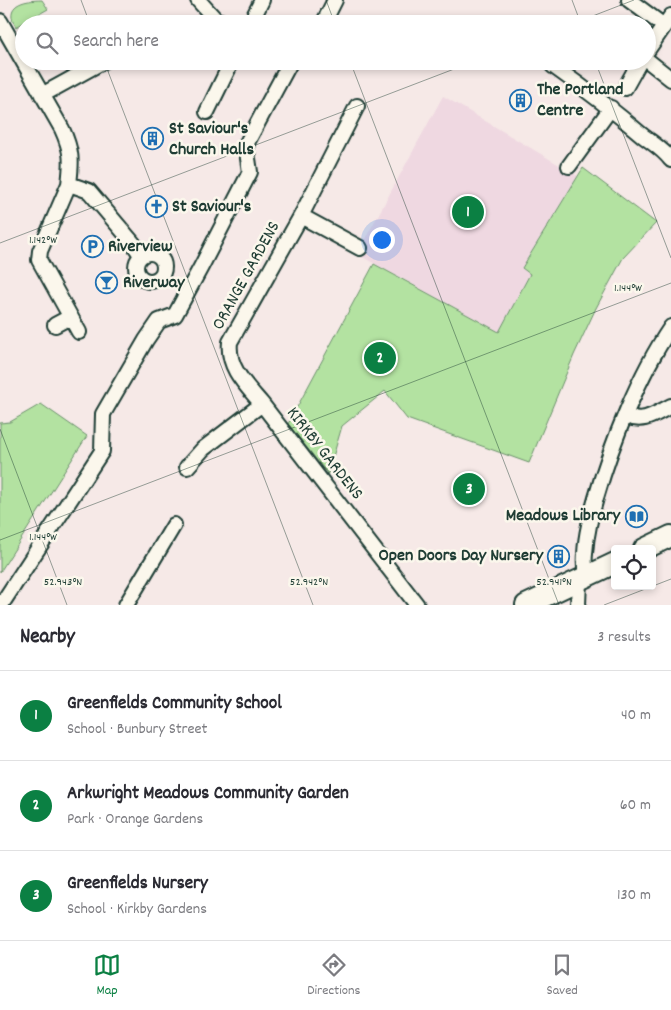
<!DOCTYPE html>
<html lang="en">
<head>
<meta charset="utf-8">
<style>
	:root { --surface:#fff; --page:#f7f7f7; --text:#2b2b33; --muted:#7c7c81; --line:#e1e1e2; --accent:#0b8043 }
	body { margin:0; font-family:Dekko,sans-serif; background:var(--page); color:var(--text) }
	.controls { position:absolute; right:15px; bottom:15px; display:grid; overflow:hidden; border-radius:5px; box-shadow:0 2px 8px #0003 }
	.controls button { width:45px; height:45px; display:grid; place-items:center; padding:0; border:0; border-bottom:1px solid var(--line); background:var(--surface); color:var(--text); font:25px sans-serif }
	.you { position:absolute; left:381px; top:239px; width:18px; height:18px; margin:-12px; border:4px solid #fff; border-radius:50%; background:#1a73e8; box-shadow:0 0 0 8px #1a73e833 }
	.badge { display:grid; place-items:center; width:32px; height:32px; border-radius:50%; background:var(--accent); color:#fff; font-size:16px; font-weight:700 }
	.pin { position:absolute; translate:-50% -50%; border:2px solid #fff; box-shadow:0 1px 5px #0006 }
	.list { margin:0; padding:0; list-style:none }
	h2 { display:flex; justify-content:space-between; align-items:center; height:65px; margin:0; padding:0 20px; font-size:21px }
	h2 small { font-size:16px; font-weight:400; color:var(--muted) }
	.list li { display:grid; grid-template-columns:32px 1fr auto; gap:15px; align-items:center; box-sizing:border-box; height:90px; padding:0 20px; border-top:1px solid var(--line) }
	.list b { display:block; font-size:19px; white-space:nowrap }
	.list p { margin:0; font-size:16px; white-space:nowrap; color:var(--muted) }
	.list em { font-size:16px; font-style:normal; color:var(--muted) }
	.icon { flex:none; width:28px; height:28px; fill:none; stroke:currentColor; stroke-width:2; stroke-linecap:round; stroke-linejoin:round }
	.map { position:relative; flex:none; width:671px; height:605px; overflow:hidden }
	.search { position:absolute; background:var(--surface); box-shadow:0 2px 8px #0003; left:15px; right:15px; top:15px; height:55px; display:flex; align-items:center; gap:12px; box-sizing:border-box; padding:0 18px; border-radius:28px; color:var(--muted); font-size:19px }
	.sheet { height:335px; background:var(--surface) }
	nav { display:flex; justify-content:space-around; align-items:center; box-sizing:border-box; height:70px; border-top:1px solid var(--line); background:var(--surface); font-size:14px; color:var(--muted) }
	nav a { display:grid; justify-items:center; gap:2px }
	nav .on { color:var(--accent) }
	.map>svg:first-child { display:block }
	.built { fill:#efd8e1 }
	.green { fill:#b3e2a1; stroke:#69906a }
	.lines { fill:none; stroke-linecap:round; stroke-linejoin:round }
	.street-casing { stroke:#1f3d34; stroke-width:18 }
	.secondary-casing { stroke:#1f3d34; stroke-width:24 }
	.street { stroke:#fbf7ec; stroke-width:14 }
	.secondary { stroke:#fbf7ec; stroke-width:20 }
	.ticks { fill:none; stroke:#1f3d34; stroke-width:1; stroke-opacity:0.45 }
	.labels { text-anchor:middle; dominant-baseline:central; stroke-width:5; stroke-linejoin:round; paint-order:stroke }
	.poi-label { font-size:18px; font-weight:bold; fill:#1f3d34; stroke:#fbf7ec; text-anchor:start }
	.street-label { font-size:18px; fill:#1f3d34; stroke:#fbf7ec }
	.ticks-label { font-size:12px; text-anchor:middle; fill:#1f3d34; stroke:#fbf7ec; stroke-width:5; stroke-linejoin:round; paint-order:stroke }
</style>
</head>
<body>
<div class="map">
<svg width="671" height="605" viewBox="0 0 671 605">
	<rect width="100%" height="100%" fill="#f6e9e7"/>
	<filter id="ink" filterUnits="userSpaceOnUse"><feTurbulence type="fractalNoise" baseFrequency=".02" numOctaves="2"/><feDisplacementMap in="SourceGraphic" scale="10" xChannelSelector="R" yChannelSelector="G"/><feConvolveMatrix kernelMatrix="1 2 1 2 8 2 1 2 1" color-interpolation-filters="sRGB"/></filter>
	<g filter="url(#ink)">
		<path class="built" d="M443,96L578,176L522,268L530,274L499,332L357,254Z"/>
		<path class="green" d="M42,0L48,9L16,27C3,5 23,0 42,0Z
			M583,168L656,223L623,258L596,308L574,355L529,463L407,419L385,391L342,426L328,474L288,424L374,264L499,332L530,274L522,268Z
			M41,404L87,436L0,572V423L10,422Z"/>
		<g class="lines">
			<defs>
				<path id="street" d="M198,0L216,20L230,24
					M629,0L664,26
					M0,21L62,129C72,151 72,160 69,184L89,191L133,243L141,255
					M250,24L262,0
					M323,24L335,0
					M647,51L671,16
					M647,60L671,79
					M553,66C584,88 613,110 642,135C652,143 663,149 671,160
					M625,88L640,61
					M42,95L102,62
					M207,112L232,61
					M569,166L611,108
					M69,184L40,251L39,260L79,332
					M301,216L360,248
					M136 267a14 14 0 1 1 28 0a14 14 0 1 1-28 0Z
					M55,325L70,317
					M262,404C246,385 227,368 230,342L301,216L357,106
					M625,416C645,423 653,415 671,406
					M187,467L203,449L262,404L417,605
					M586,576C585,569 584,561 585,554C586,534 591,516 596,498C612,442 639,374 671,327
					M1,605L102,451L103,414L146,340L159,321L175,315L201,267L250,172L246,145L249,139L291,61
					M126,605L174,525
					M578,605L579,580"/>
				<path id="secondary" d="M644,549L671,536
					M526,605L615,563"/>
			</defs>
			<use href="#street" class="street-casing"/>
			<use href="#secondary" class="secondary-casing"/>
			<use href="#street" class="street"/>
			<use href="#secondary" class="secondary"/>
		</g>
	</g>
	<path class="ticks" d="M81,0L90,24M326,0L335,24M572,0L581,24M572,24L634,0M104,61L313,605M350,61L559,605M595,61L671,258M0,243L475,61M0,429L67,605M0,540L671,283M604,605L671,579"/>
	<defs>
		<symbol id="building-ring" viewBox="-11 -11 22 22"><circle r="9.5" fill="#fbf7ec" stroke="#1f6fb2" stroke-width="1.5"/><path d="M-4-6H4V6H1V3H-1V6H-4ZM-2.5-4.3h1.7v1.8h-1.7ZM.8-4.3h1.7v1.8H.8ZM-2.5-1h1.7V.8h-1.7ZM.8-1h1.7V.8H.8Z" fill="#1f6fb2"/></symbol>
		<symbol id="church-ring" viewBox="-11 -11 22 22"><circle r="9.5" fill="#fbf7ec" stroke="#1f6fb2" stroke-width="1.5"/><path d="M-1.2-6h2.4v3.5h3.3v2.4h-3.3V6h-2.4V-.1h-3.3v-2.4h3.3Z" fill="#1f6fb2"/></symbol>
		<symbol id="parking-ring" viewBox="-11 -11 22 22"><circle r="9.5" fill="#fbf7ec" stroke="#1f6fb2" stroke-width="1.5"/><path d="M-3.5-5.5H1a3.5 3.5 0 0 1 0 7H-1V5.5H-3.5ZM-1-3.4V-.6H.8a1.4 1.4 0 0 0 0-2.8Z" fill="#1f6fb2"/></symbol>
		<symbol id="bar-ring" viewBox="-11 -11 22 22"><circle r="9.5" fill="#fbf7ec" stroke="#1f6fb2" stroke-width="1.5"/><path d="M-6-5H6L.8 .8V4.5H3.5V6h-7V4.5H-.8V.8Z" fill="#1f6fb2"/></symbol>
		<symbol id="library-ring" viewBox="-11 -11 22 22"><circle r="9.5" fill="#fbf7ec" stroke="#1f6fb2" stroke-width="1.5"/><path d="M-6-4Q-3-5.5-.7-3.5V5Q-3 3-6 4ZM6-4Q3-5.5 .7-3.5V5Q3 3 6 4Z" fill="#1f6fb2"/></symbol>
	</defs>
	<g fill-rule="evenodd">
		<use href="#building-ring" x="508" y="88" width="25" height="25"/>
		<use href="#building-ring" x="140" y="126" width="25" height="25"/>
		<use href="#church-ring" x="144" y="194" width="25" height="25"/>
		<use href="#parking-ring" x="80" y="234" width="25" height="25"/>
		<use href="#bar-ring" x="94" y="270" width="25" height="25"/>
		<use href="#library-ring" x="624" y="504" width="25" height="25"/>
		<use href="#building-ring" x="546" y="544" width="25" height="25"/>
	</g>
	<g class="labels">
		<g class="poi-label">
			<text x="537" y="90">The Portland<tspan x="537" dy="21">Centre</tspan></text>
			<text x="169" y="129">St Saviour's<tspan x="169" dy="21">Church Halls</tspan></text>
			<text x="172" y="207">St Saviour's</text>
			<text x="108" y="247">Riverview</text>
			<text x="123" y="283">Riverway</text>
			<text x="620" y="516" text-anchor="end">Meadows Library</text>
			<text x="543" y="556" text-anchor="end">Open Doors Day Nursery</text>
		</g>
		<g class="street-label">
			<text transform="translate(247 276) rotate(-61)">ORANGE GARDENS</text>
			<text transform="translate(324 454) rotate(52)">KIRKBY GARDENS</text>
		</g>
	</g>
	<g class="ticks-label">
		<text x="43" y="243">1.142°W</text>
		<text x="628" y="291">1.144°W</text>
		<text x="43" y="540">1.144°W</text>
		<text x="63" y="585">52.943°N</text>
		<text x="309" y="585">52.942°N</text>
		<text x="554" y="585">52.941°N</text>
	</g>
</svg>
<div class="controls">
<button><svg class="icon" aria-label="locate" viewBox="0 0 24 24"><circle cx="12" cy="12" r="6"/><path d="M12 2v4M12 18v4M2 12h4M18 12h4"/></svg></button>
</div>
<div class="you"></div>
<div class="pin badge" style="left:468px;top:212px">1</div>
<div class="pin badge" style="left:380px;top:358px">2</div>
<div class="pin badge" style="left:469px;top:489px">3</div>
<div class="search"><svg class="icon" aria-label="search" viewBox="0 0 24 24"><circle cx="10" cy="10" r="6"/><path d="M15 15l6 6"/></svg>Search here</div>
</div>
<section class="sheet">
<h2>Nearby<small>3 results</small></h2>
<ul class="list">
<li><span class="badge">1</span><div><b>Greenfields Community School</b><p>School · Bunbury Street</p></div><em>40 m</em></li>
<li><span class="badge">2</span><div><b>Arkwright Meadows Community Garden</b><p>Park · Orange Gardens</p></div><em>60 m</em></li>
<li><span class="badge">3</span><div><b>Greenfields Nursery</b><p>School · Kirkby Gardens</p></div><em>130 m</em></li>
</ul>
</section>
<nav>
<a class="on"><svg class="icon" aria-label="map" viewBox="0 0 24 24"><path d="M3 6l6-2 6 2 6-2v14l-6 2-6-2-6 2zM9 4v14M15 6v14"/></svg>Map</a>
<a><svg class="icon" aria-label="directions" viewBox="0 0 24 24"><path d="M12 3l9 9-9 9-9-9zM9 14v-3h6M13 9l2 2-2 2"/></svg>Directions</a>
<a><svg class="icon" aria-label="saved" viewBox="0 0 24 24"><path d="M7 4h10v16l-5-4-5 4z"/></svg>Saved</a>
</nav>
</body>
</html>
